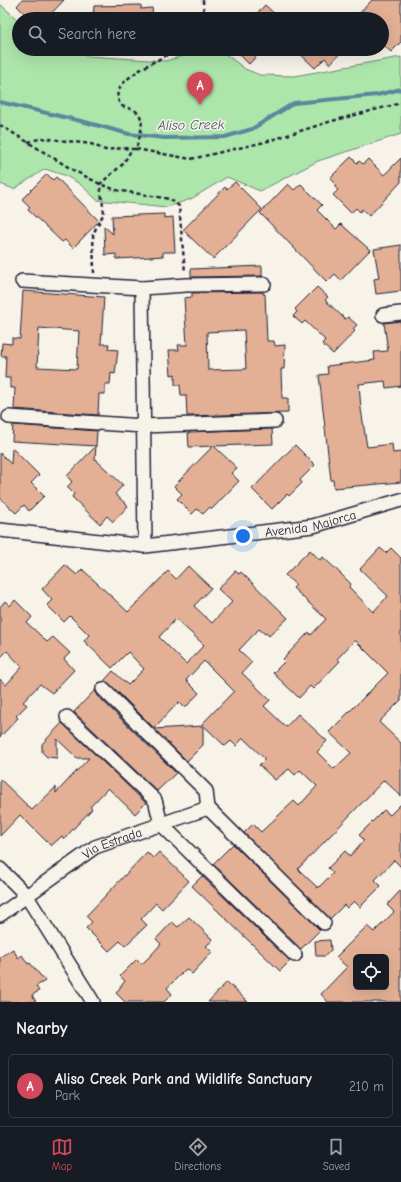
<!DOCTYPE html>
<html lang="en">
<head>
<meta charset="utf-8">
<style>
	:root { --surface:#171b24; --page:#20242c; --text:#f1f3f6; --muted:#9ea1a6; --line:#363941; --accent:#d1495b }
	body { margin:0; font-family:"Comic Neue",sans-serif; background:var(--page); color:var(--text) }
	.controls { position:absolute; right:12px; bottom:12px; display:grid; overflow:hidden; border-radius:6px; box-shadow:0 4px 16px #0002 }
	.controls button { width:36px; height:36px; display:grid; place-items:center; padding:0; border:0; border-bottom:1px solid var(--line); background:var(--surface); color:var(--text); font:20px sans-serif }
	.you { position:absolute; left:243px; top:536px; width:14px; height:14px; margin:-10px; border:3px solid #fff; border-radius:50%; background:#1a73e8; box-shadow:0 0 0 6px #1a73e833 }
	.badge { display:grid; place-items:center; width:26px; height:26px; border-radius:50%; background:var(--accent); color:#fff; font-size:13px; font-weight:700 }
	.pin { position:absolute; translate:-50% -33px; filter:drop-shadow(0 1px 2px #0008) }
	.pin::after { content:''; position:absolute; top:21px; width:14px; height:12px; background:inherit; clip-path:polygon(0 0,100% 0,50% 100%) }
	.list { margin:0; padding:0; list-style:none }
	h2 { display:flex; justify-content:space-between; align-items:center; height:52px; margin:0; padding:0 16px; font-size:17px }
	h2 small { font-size:13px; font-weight:400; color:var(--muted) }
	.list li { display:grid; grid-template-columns:26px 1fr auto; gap:12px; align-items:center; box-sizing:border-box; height:64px; margin:0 8px 8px; padding:0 8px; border:1px solid var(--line); border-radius:6px }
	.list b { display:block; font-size:15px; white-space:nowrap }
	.list p { margin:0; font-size:13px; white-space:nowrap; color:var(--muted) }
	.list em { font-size:13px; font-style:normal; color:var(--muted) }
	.icon { flex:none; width:22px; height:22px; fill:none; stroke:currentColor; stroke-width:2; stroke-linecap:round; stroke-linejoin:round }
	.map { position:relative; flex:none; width:401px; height:1002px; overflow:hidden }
	.search { position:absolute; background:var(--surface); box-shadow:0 4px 16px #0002; left:12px; right:12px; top:12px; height:44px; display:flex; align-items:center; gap:10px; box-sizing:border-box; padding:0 14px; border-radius:22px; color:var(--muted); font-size:15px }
	.sheet { height:124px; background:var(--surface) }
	nav { display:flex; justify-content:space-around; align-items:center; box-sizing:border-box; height:56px; border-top:1px solid var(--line); background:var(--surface); font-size:11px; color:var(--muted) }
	nav a { display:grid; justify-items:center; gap:2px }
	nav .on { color:var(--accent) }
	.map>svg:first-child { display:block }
	.green { fill:#ade6ab; stroke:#688473 }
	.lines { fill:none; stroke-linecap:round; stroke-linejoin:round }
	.stream { stroke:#5a889c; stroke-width:4 }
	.building { fill:#e3b095; stroke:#22223b; fill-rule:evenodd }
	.minor-casing { stroke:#22223b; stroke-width:16 }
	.path { stroke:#22223b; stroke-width:2.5; stroke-dasharray:4 3; stroke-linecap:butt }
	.minor { stroke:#f7f3e8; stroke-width:13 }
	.labels { text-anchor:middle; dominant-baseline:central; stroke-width:3; stroke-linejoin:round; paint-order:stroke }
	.street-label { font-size:13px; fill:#22223b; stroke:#f7f3e8 }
	.water-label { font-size:14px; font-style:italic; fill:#3e556c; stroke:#f7f3e8 }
</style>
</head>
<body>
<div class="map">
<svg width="401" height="1002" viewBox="0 0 401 1002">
	<rect width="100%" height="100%" fill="#f7f3e8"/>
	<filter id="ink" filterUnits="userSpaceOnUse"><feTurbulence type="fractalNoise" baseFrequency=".025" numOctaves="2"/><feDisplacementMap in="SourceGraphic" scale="8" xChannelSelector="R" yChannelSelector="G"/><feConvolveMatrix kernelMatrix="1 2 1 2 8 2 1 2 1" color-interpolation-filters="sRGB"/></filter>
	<g filter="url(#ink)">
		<path class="green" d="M0,4L19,21V49H73L88,56L165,61L209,49H219L245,69L260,75L294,76L401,57V134L318,161L260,191L227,177L191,199L167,207L97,200L80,184L64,175L45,169L14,189L0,184Z"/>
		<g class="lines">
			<path class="stream" d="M0,102L85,122L129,134L164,138L225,137L252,129L294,103L377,95L401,89"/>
		</g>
		<path class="building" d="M22,0H64L46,19H30L17,6Z
			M372,0H401V42L391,52L382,44V19H354Z
			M141,5V9L152,8L153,19H93L94,6Z
			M265,5L280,19H252Z
			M234,49H263L249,64Z
			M295,49H344L330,64L325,58L315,68Z
			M351,157L357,163L359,161L363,164L368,159L384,175L401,158V182L369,216L362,209L360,212L356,208L351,213L333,195L338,190L334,186L336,184L330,178Z
			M47,174L53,180L56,177L99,221L73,248L65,240L62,242L42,223L28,210L30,207L22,199Z
			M235,182L262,209L213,259L183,230L225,187L227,189Z
			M288,184L294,190L301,184L322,205L317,210L336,229L341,224L370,250L341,280L335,274L327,282L260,213Z
			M164,214V218L173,217L175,252H163V256L135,258L116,259V254L105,255L104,226L113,234L112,216Z
			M401,245V291L376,294L374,279L379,278L374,249Z
			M262,266V276L191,277V269Z
			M317,287L328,297L325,300L345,319L348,317L357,325L353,329L355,331L333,354L322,344L325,340L305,321L302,324L293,316L297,312L295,309Z
			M23,291L104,297L101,344H109L108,349L118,350L115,374L111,373L110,384H105V394H99L98,415L14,409L15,388H10V378H5L6,356H1L2,343L12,344V338L20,339ZM39,328L79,331L77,369L37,367Z
			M263,292V294H265L267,341H274L275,346L285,345L284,369H281L282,398H288V413L187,416L186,395H181L180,385H175V374L171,375L169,350H179L178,345H187L184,298L192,297V293ZM244,330L246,369L208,370L207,332Z
			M401,321V386L386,388L385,381L359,384L361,409L367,447L392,444L393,453L401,452V482L334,488L333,480H331L319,375L328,374L327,366L375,360L374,352L388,351L384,323Z
			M13,425L97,431L95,459L123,485L115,494L128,506L113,522L107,516L100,524L72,497L74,494L67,487L72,482L67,476L96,446L12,441Z
			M272,429L273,444L214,446L237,468L231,473L239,481L212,509L210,507L203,514L197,509L192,514L177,499L182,494L174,486L213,446L189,447L188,432Z
			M295,445L315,465L300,480L302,483L289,496L287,494L272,509L252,489Z
			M12,448L39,475L31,483L44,496L29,511L24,505L16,513L0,498V453L11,464Z
			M380,548L386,553L391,548L401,558V700L379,722L401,743V796L384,780L298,869L318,888L333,873L328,868L345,851L350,856L364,840L359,835L384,810L390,815L401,804V867L394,860L375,880L381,886L360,907L354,901L347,908L344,905L330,919L244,833L253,824L261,832L294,801L299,806L317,786L300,770L295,775L289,769L275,780L259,765L265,759L243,738L236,746L231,741L225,746L202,724L234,691L204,661L186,680L199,693L185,708L179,702L154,728L109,683L104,681L113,671L128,685L144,669L128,652L112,668L84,641L89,635L70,616L64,622L47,605L52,600L42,589L65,565L77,575L82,569L128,612L168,571L176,579L188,566L211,588L194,606L212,623L232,602L218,589L235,571L239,574L241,572L288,618L269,636L266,633L265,634L259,629L239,650L252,662L242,673L270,700L264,706L286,727L298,714L327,741L317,752L334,769L351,753L329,732L388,673L355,640L337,659L340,661L313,689L310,686L299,698L273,673L285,661L283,659L309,632L311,635L326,619L293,588L296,585L285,575L310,550L320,560L323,557L341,574L351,584L349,587L373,612L388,596L360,569ZM176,619L204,645L186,664L159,637Z
			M15,600L32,617L27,623L38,633L47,642L53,637L70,653L64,659L74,670L52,693L40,684L23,702L27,705L16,716L18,718L0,737V679L6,685L22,667L7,651L0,658V607L5,601L10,606Z
			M95,690L97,695L176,773L157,791L74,712Z
			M62,723L146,803L135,814L108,788L90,807L92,809L74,828L64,839L62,836L51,846L20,815L0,836V779L32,810L56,787V793L89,758H77L57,739V758L47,757L42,752V744Z
			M203,726V745L187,761L154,729Z
			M233,844L320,930L301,949L213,864Z
			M147,852L153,858L159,852L189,881L162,909L156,903L141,919L147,925L125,946L120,941L109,951L86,928L92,922L86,916Z
			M202,876L290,961L280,971L192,886Z
			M401,890V1002H328L321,994L347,967L336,957L367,926L374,932L394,912L387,905ZM356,957H386V987H356Z
			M189,917L213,940L206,946L212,952L192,974L186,969L167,988L172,994L164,1002H125L116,993L125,981L120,976L137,959L142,964L153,953L161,944L156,939L172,922L178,927Z
			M330,940L331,950L325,956H316L315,941Z
			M13,949L18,958L22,955L28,964L30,963L45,981L36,986L39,991L32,995L36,1002H0V957Z
			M227,982L248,1002H208Z"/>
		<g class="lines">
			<defs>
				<g id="minor">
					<path d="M22,281L142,288L186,285L264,284"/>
					<path d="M142,288L145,546"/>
					<path d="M383,315L401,313"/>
					<path d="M9,417L143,426L275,421"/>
					<path id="s1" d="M0,530L145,546L313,526L401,500"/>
					<path d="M103,689L206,791L208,808L324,923"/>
					<path d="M67,717L155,800L161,824L295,955"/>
					<path d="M0,869L26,895L93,1002"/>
					<path id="s2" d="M0,915L95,847L208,808"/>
				</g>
			</defs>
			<use href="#minor" class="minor-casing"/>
			<path class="path" d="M203,0L204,19
				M0,125L73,170L100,184L116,190L170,199L179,206L185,272
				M28,142L42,138L91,144L105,150L124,148L132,149
				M136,149L191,159L265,142L332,121L401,103
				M94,273L93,234L104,213L100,184L123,164L132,149H136C139,138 148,117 134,110C129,108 124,107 120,105C118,99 116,95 119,90C125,74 165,56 180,49"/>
			<use href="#minor" class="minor"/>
		</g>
	</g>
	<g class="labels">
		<g class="street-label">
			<text stroke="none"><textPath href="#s1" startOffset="313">Avenida Majorca</textPath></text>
			<text stroke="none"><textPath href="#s2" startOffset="134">Via Estrada</textPath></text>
		</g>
		<g class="water-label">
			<text transform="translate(191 125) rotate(-1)">Aliso Creek</text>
		</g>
	</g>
</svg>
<div class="controls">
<button><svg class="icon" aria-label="locate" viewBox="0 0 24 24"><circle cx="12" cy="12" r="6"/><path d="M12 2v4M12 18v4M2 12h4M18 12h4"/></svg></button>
</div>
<div class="you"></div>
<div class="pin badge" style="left:200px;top:105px">A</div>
<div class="search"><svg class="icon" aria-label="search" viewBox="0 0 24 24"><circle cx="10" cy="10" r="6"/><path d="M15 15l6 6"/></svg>Search here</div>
</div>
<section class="sheet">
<h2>Nearby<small></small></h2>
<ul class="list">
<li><span class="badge">A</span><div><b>Aliso Creek Park and Wildlife Sanctuary</b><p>Park</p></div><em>210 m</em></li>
</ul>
</section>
<nav>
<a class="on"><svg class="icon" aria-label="map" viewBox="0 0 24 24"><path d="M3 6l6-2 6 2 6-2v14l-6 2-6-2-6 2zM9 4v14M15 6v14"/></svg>Map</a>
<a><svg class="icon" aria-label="directions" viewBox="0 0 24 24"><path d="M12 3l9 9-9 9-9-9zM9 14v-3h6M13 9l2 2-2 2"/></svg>Directions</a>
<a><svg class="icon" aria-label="saved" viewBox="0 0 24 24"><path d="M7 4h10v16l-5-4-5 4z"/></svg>Saved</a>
</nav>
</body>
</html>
